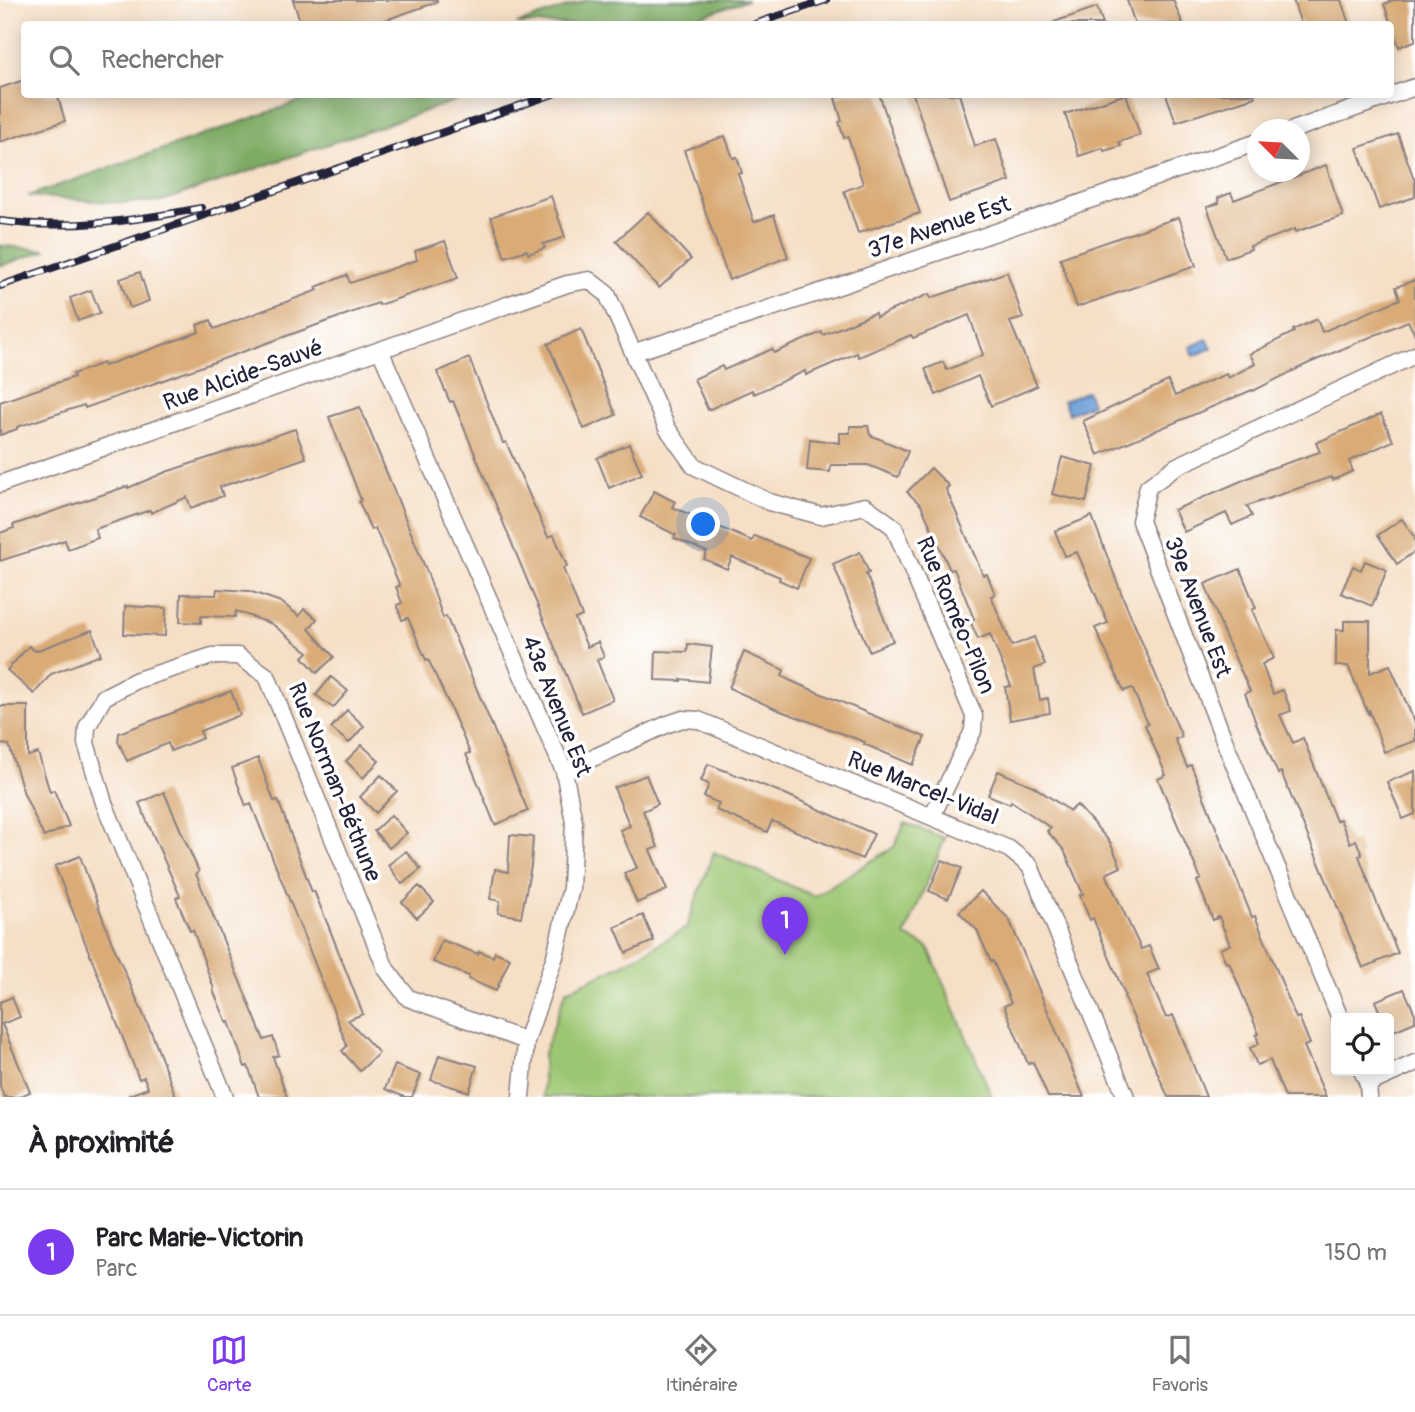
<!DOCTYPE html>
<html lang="fr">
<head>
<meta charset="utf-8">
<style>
	:root { --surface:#fff; --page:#f2f2f2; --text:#202124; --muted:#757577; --line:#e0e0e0; --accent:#7c3aed }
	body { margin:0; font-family:Pangolin,sans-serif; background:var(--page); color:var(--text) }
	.controls { position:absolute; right:21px; bottom:21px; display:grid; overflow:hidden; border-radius:7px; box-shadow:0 4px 18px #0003 }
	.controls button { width:63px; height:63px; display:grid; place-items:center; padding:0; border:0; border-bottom:2px solid var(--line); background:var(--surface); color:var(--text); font:35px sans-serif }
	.compass { position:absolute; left:1247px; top:119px; width:63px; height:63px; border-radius:50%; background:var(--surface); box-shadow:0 4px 18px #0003; rotate:294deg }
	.you { position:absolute; left:704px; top:525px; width:24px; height:24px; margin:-18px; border:5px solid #fff; border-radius:50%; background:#1a73e8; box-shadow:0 0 0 10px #1a73e833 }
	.badge { display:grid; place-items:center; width:46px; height:46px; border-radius:50%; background:var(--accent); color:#fff; font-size:23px; font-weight:700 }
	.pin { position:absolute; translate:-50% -58px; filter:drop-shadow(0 2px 4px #0008) }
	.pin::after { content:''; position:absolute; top:37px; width:24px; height:21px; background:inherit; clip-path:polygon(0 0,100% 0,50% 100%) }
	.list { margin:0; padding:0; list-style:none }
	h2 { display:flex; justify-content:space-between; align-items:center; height:91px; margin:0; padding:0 28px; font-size:30px }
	h2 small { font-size:23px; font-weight:400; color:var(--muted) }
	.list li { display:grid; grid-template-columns:46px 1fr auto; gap:21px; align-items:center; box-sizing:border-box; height:126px; padding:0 28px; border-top:2px solid var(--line) }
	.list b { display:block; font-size:26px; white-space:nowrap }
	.list p { margin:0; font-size:23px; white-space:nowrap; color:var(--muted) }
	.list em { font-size:23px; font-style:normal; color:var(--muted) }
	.icon { flex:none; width:38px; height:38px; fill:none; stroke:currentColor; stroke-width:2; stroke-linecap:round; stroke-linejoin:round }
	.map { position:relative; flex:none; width:1415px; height:1097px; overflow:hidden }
	.search { position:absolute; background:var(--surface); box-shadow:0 4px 18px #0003; left:21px; right:21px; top:21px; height:77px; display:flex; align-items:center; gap:18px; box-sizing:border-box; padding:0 24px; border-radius:7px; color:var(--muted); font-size:26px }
	.sheet { height:217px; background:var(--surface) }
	nav { display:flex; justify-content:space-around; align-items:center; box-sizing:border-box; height:98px; border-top:2px solid var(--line); background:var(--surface); font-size:19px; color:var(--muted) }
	nav a { display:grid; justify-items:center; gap:4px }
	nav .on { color:var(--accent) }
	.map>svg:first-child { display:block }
	.green { fill:#9dc672; stroke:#607456; stroke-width:2 }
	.forest { fill:#7eab64; stroke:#506650; stroke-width:2 }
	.water { fill:#6c9fd7; stroke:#476089; stroke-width:2 }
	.building { fill:#d9ab77 }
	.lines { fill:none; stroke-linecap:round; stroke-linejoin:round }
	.minor-casing { stroke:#8c8080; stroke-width:19 }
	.minor { stroke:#fff; stroke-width:16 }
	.rail-casing { stroke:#22223b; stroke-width:8 }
	.rail { stroke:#fff; stroke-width:5; stroke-dasharray:16; stroke-linecap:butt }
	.labels { text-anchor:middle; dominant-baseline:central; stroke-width:7; stroke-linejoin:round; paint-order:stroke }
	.street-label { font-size:23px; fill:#22223b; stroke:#fff }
</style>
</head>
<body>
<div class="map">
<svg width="1415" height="1097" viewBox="0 0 1415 1097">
	<rect width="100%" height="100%" fill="#fff"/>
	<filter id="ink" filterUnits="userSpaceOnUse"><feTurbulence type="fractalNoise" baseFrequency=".0143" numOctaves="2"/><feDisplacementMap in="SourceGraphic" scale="14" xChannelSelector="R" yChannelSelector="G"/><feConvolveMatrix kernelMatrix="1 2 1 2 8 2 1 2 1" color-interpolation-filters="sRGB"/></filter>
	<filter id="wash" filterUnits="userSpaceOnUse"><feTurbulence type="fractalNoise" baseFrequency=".00686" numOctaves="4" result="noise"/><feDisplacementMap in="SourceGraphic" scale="28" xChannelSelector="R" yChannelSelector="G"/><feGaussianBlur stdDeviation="1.57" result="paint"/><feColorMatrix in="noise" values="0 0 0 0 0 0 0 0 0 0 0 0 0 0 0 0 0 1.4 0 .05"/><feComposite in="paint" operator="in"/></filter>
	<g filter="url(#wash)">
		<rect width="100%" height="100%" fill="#f5dfc6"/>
		<path class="green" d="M905,823L945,838L905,936L928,947L992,1097H879L869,1093L860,1097H543V1056L566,991L624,964L686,928L714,852L814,896L894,847Z"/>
		<path class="forest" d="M587,0H748L677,24H517Z
			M318,95H472L162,201L123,203L28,196Z
			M0,245L3,246L47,250L0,266Z"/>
		<path class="water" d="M1207,339L1212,348L1194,356L1190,347Z
			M1087,391L1092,404L1069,414L1063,401Z"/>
		<g id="blocks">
			<path class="building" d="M293,0H437V2L374,24H301Z
				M1127,0H1173L1183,24H1135Z
				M1293,0H1341L1349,24H1301Z
				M1394,0H1415V41L1399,47L1384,4Z
				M1097,7L1103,24H1055L1054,22Z
				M24,80V94H57L65,121L0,142V88Z
				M846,94H879L920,213L858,233L844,191L863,184L848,137L844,138L839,122L842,121L835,98Z
				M913,94H959L975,146L996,139L1010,181L949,202Z
				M1126,94L1140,135L1119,142L1121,146L1104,151L1103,148L1079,156L1065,114Z
				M1166,94H1254L1255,97L1176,122Z
				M1398,134L1415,182V197L1379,209L1357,148Z
				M725,136L733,158L737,157L742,173L738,174L754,222L774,215L788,257L729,280L684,150Z
				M1326,165L1343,216L1295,232V229L1250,246L1251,249L1226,258L1207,207L1219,203L1218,198L1231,193L1234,200Z
				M551,196L565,237L543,244L545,248L528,254L527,250L505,257L491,217Z
				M648,212L691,259L659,288L616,241Z
				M1179,217L1196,266L1077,307L1060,258Z
				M445,241L458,278L379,305L378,303L220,360L85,408L84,405L17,427V429L0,435V402L74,377L73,374L103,363L104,366L199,332L197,325L211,320L214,329L318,290L316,287L347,275L350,283L417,260L415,251Z
				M140,272L149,301L130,308L120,279Z
				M1007,272L1023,318L1010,322L1037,386L991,406L978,376L936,395L925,369L943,362L947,370L983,355L969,315L913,338L911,335L859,357L857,353L806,375L805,371L754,394L752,390L708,410L694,379L722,366L724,370L772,349L774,353L822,332L823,335L875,313L876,317L929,294L931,298Z
				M1415,280V335L1408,321L1307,364L1253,391L1252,390L1098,455L1083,421L1168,381L1175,396L1226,374L1228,378L1255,364L1250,354L1294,332L1293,330L1317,319L1322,332L1400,299L1396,287Z
				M91,290L100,313L78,321L70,298Z
				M581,329L616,415L584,429L548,344Z
				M469,358L503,443L506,442L548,537L554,535L567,566L563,568L582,616L575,619L587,647L598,642L604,657L597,660L613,700L582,713L453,401L450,402L437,372Z
				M360,407L427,572L443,618L446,616L528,811L495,825L466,754L470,753L447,700L428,659L426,660L408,618L402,620L397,605L402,603L396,587L400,586L375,528L371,530L359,502L361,500L329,417Z
				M1381,414L1393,441L1349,461L1353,471L1333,480L1331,477L1247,506L1252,516L1232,525L1226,513L1184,532L1174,510L1269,469L1320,452L1316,443Z
				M850,426H868L870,435L908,451L898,477L868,465H831L830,472L807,470L810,439L840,443V433H850Z
				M295,429L306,458L220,487L223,496L191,508L187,497L151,513L150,510L95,529L98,538L68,549L65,540L0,561V533L14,528L13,525L128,486V488L166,472Z
				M629,444L642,474L609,488L597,458Z
				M1062,457L1095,466L1086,502L1052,494Z
				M931,468L949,486L946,489L983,575L987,574L995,594L991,596L1012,646L1034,637L1045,665L1034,669L1040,700L1048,698L1050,713L1010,720L1005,687L1011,686L990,634L978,639L970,621L974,619L954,569L950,570L921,505L907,492Z
				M654,491L675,502L672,507L752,541L755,536L809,558L797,588L779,580L780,577L732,557L727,569L704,559L707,552L674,538L676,535L640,517Z
				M1092,516L1122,595L1182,737L1175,739L1187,767L1191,765L1252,917L1255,916L1296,1018L1299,1017L1310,1044L1304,1046L1326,1097H1285L1270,1060L1257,1065L1250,1048L1259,1044L1256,1035L1259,1034L1229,962L1226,963L1220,949L1230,945L1219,917L1213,920L1197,881L1201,879L1158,779L1166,775L1145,725L1148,724L1132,688L1124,691L1095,628L1108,623L1077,552L1065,556L1055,531Z
				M1402,519L1415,538V551L1397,564L1378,535Z
				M860,552L869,573L866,574L893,641L869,651L833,564Z
				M1365,561L1387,570L1372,606L1341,593L1353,566L1361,570Z
				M1240,569L1256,608L1252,610L1274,658L1262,664L1273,694L1283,690L1291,711L1280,715L1293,743L1303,738L1336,821L1340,819L1350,843L1356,840L1362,855L1359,856L1378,906L1398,953L1363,968L1281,772L1278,774L1256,723L1245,693L1250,691L1225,636L1205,584Z
				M217,589L249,591L281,602L299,616L304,609L317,619L309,629L334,657L317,673L303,657L308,652L272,624L236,611L235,617L201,616V623L180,622L181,594L216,595Z
				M125,606L166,608L165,636L124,634Z
				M1344,621H1370V673L1390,665L1415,723V741L1384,752L1369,709V715L1348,666H1336V630H1344Z
				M92,630L101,655L51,674L34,694L7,670L29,646L35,651Z
				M688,644L712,647L708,682L681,679V681L655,680L656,651L687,652Z
				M744,652L784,670L782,676L791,681L925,737L913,765L864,744L865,742L778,710L729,688Z
				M331,677L348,691L333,708L316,695Z
				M231,691L240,715L200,731L203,738L171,751L168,743L127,761L118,741L119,733Z
				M0,706H28V756L38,753L50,792L54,790L69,826L44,837L24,794L9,745L0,744Z
				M347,710L364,726L349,743L331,728Z
				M362,745L379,761L363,778L346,761Z
				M258,758L274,801L278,800L312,892L314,891L328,925L363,1014L348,1020L379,1053L360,1071L342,1051L347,1046L329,999L251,804L246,806L232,768Z
				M708,764L783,793L874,834L862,859L772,821L767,832L716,810L719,803L704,797L709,784L701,781Z
				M998,771L1033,786L1070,811L1077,805L1110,842L1121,867L1106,874L1141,949L1149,946L1159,969L1147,974L1166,1018L1173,1015L1206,1097H1168L1124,996L1125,995L1093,918L1090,920L1080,895L1083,894L1064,850L1047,831L1051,828L1011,801L1010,804L988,795Z
				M1415,771V814L1403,819L1387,782Z
				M381,775L397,791L376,813L360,797Z
				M646,775L658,804L643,811L658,847L650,850L667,890L637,903L624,873L637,868L620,830L630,826L614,788Z
				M164,792L199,872L196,874L264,1040L273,1037L279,1055L273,1057L287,1097H259L248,1066L245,1067L229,1022L227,1023L213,990L214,989L193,930L190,931L176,898L180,896L139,803Z
				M391,815L407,833L389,848L374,831Z
				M510,835L533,837L531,866L521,917L498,913L500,901L490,899L495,869L508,872Z
				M406,851L421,869L402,884L388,865Z
				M80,856L112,943L152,1034L176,1097H129V1095L148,1088L144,1077L139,1079L55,866Z
				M942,860L962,868L948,899L929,891Z
				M419,886L434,902L417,918L402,902Z
				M981,891L1009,919L1084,1097H1048L1033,1062L1028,1064L1004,1006L1011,1003L993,961L991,962L977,930L959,912Z
				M643,915L654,941L626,953L615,927Z
				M442,940L478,954L479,951L493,957L495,952L510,958L496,991L468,979L469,976L433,962Z
				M1404,989L1415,1014V1022L1389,1033V1018H1382L1375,1001Z
				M12,997L20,1017L2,1024L30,1092L18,1097H4L0,1086V1002Z
				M439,1055L477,1066L469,1092L431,1080Z
				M395,1065L421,1075L412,1097H405L385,1089Z"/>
		</g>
	</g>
	<g filter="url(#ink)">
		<use href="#blocks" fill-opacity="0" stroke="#8c8080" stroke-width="2"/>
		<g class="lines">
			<defs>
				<path id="minor" d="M1293,130L1415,87
					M380,350L564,771L574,822L571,888L555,956L526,1041L521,1097
					M635,352L839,286L1258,142
					M0,484L567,284L589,280L607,294L667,428L694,466L769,502L821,516L865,506L894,527L974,716L973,731L932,816
					M564,771L668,724L683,719L698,720L1009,849L1030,866L1126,1097
					M1340,1018L1226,745L1140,521L1148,487L1177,466L1415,355
					M1362,1071L1368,1084L1369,1097
					M1368,1084L1415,1063
					M225,1097L104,803L86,743L87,727L104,697L137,680L212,656H238L267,676L386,969L408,998L526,1041"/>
			</defs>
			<use href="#minor" class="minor-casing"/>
			<use href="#minor" class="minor"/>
			<defs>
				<path id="rail" d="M755,24L826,0
					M0,221C68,230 135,221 201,208
					M0,286L553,94"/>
			</defs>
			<use href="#rail" class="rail-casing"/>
			<use href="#rail" class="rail"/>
		</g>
	</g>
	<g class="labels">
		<g class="street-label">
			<text transform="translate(939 227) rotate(-19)">37e Avenue Est</text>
			<text transform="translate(243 375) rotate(-20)">Rue Alcide-Sauvé</text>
			<text transform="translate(1198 607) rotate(69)">39e Avenue Est</text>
			<text transform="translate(956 615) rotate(67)">Rue Roméo-Pilon</text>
			<text transform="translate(557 706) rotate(68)">43e Avenue Est</text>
			<text transform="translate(335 782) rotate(68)">Rue Norman-Béthune</text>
			<text transform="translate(923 788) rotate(22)">Rue Marcel-Vidal</text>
		</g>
	</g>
</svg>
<div class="controls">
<button><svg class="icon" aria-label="locate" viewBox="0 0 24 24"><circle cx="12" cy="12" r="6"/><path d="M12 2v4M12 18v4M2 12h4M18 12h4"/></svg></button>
</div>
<svg class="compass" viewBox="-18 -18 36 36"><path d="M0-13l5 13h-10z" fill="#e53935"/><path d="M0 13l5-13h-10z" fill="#757577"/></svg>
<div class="you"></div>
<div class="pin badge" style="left:785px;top:955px">1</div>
<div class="search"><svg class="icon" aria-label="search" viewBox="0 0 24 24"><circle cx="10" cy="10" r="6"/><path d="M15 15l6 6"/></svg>Rechercher</div>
</div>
<section class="sheet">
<h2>À proximité<small></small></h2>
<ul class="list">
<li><span class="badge">1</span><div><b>Parc Marie-Victorin</b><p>Parc</p></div><em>150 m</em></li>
</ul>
</section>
<nav>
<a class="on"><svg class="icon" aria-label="map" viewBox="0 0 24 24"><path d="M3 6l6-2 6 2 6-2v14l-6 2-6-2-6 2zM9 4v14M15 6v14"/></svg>Carte</a>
<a><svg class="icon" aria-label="directions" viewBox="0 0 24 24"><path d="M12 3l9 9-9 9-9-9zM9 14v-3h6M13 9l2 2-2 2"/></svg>Itinéraire</a>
<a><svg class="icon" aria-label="saved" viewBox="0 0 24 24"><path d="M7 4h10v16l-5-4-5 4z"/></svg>Favoris</a>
</nav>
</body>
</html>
